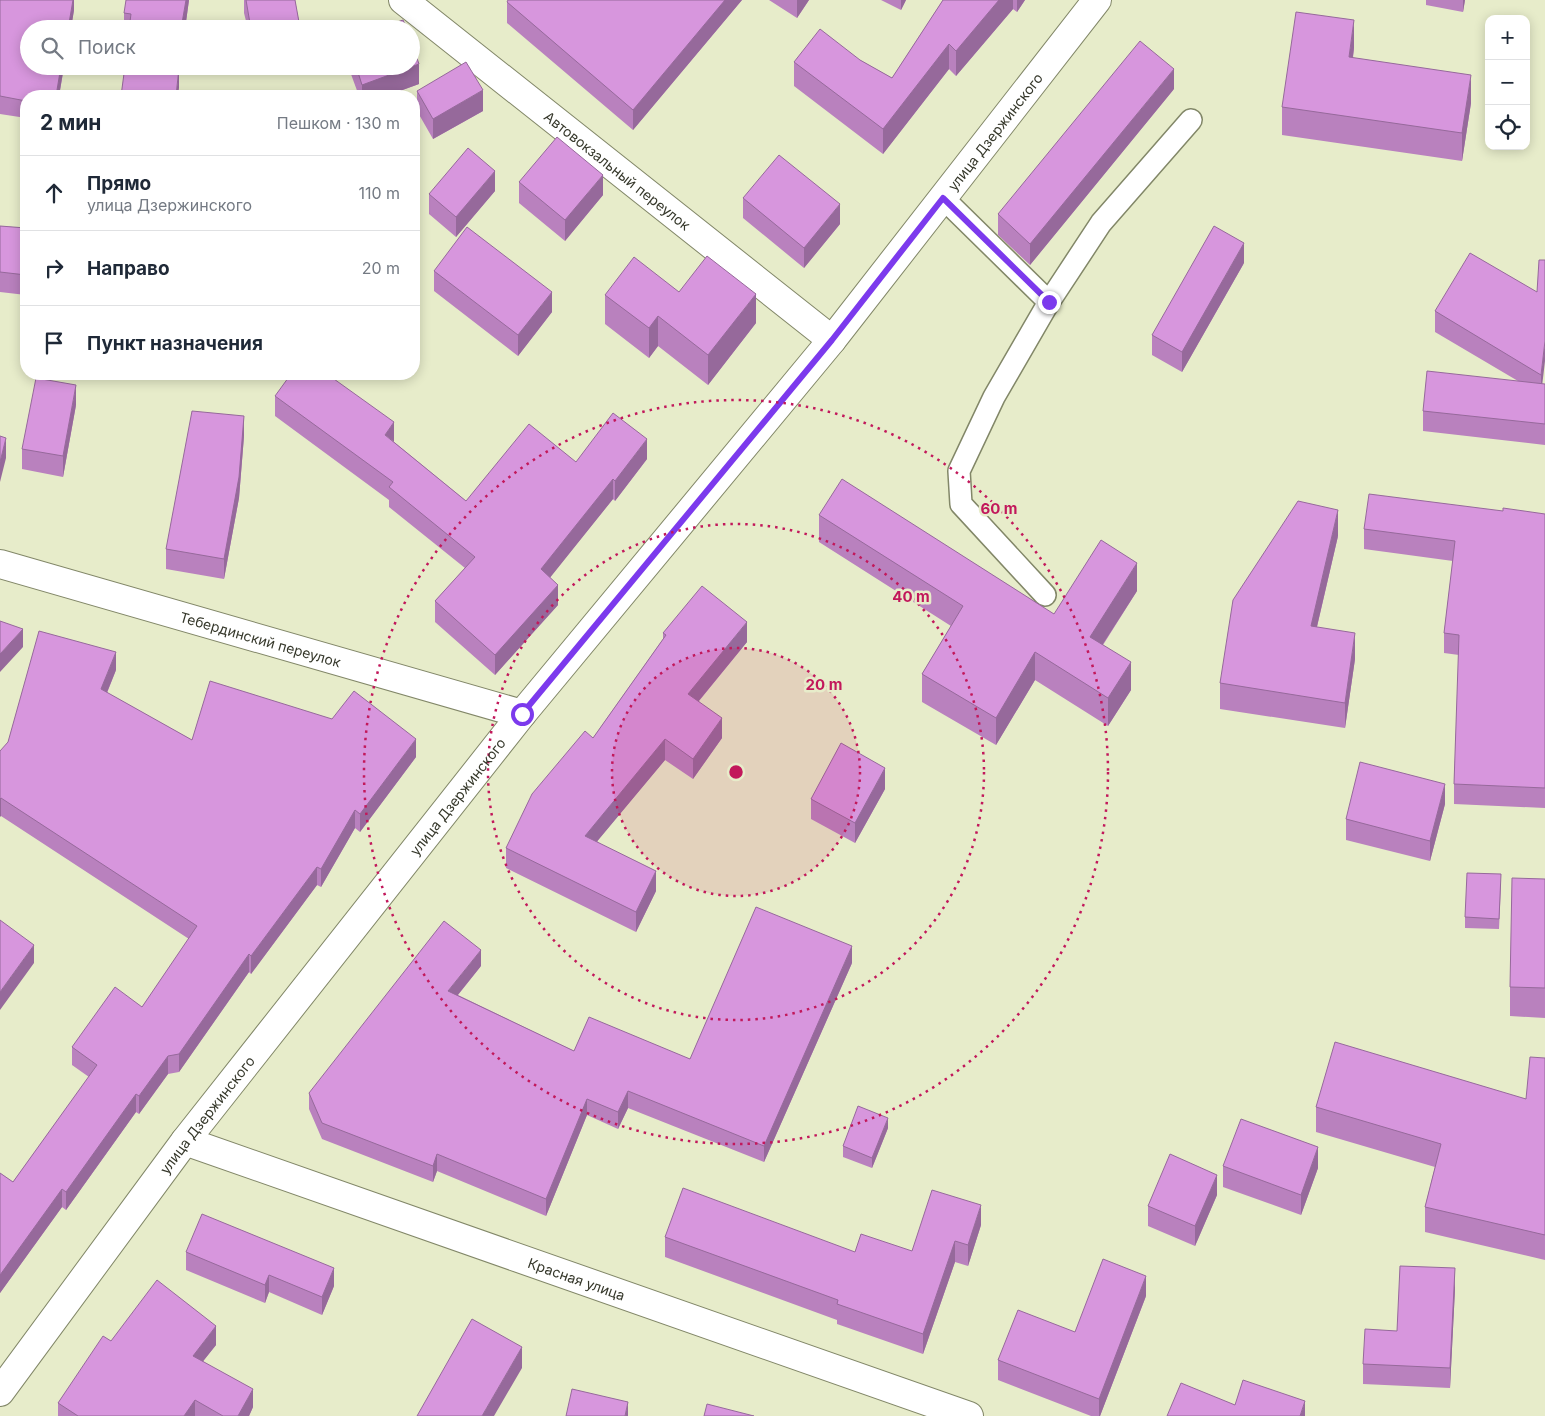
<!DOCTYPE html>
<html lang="ru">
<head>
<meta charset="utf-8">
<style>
	:root { --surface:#fff; --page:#f2f2f3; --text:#1f2937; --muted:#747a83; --line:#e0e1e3 }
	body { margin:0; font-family:Inter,sans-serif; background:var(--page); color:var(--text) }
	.controls { position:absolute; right:15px; top:15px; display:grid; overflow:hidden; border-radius:10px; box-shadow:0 2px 12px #0003 }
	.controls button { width:45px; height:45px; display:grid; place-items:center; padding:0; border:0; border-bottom:1px solid var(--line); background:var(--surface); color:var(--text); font:25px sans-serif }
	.stop { position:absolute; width:15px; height:15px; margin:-11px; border:4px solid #7c3aed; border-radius:50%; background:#fff }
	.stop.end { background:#7c3aed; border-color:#fff; box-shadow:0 1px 5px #0008 }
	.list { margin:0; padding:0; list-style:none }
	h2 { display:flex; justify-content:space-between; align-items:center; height:65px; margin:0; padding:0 20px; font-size:21px }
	h2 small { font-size:16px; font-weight:400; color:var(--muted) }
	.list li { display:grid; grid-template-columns:32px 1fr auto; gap:15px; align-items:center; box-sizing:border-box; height:75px; padding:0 20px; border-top:1px solid var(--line) }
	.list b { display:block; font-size:19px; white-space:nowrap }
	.list p { margin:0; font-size:16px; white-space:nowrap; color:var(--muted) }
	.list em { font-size:16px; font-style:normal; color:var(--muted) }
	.icon { flex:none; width:28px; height:28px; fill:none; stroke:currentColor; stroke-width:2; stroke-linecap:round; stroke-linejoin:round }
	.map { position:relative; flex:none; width:1545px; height:1416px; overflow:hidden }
	.search { position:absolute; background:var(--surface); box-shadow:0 2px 12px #0003; left:20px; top:20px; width:400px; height:55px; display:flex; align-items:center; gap:12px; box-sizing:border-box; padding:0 18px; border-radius:28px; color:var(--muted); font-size:19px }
	.panel { position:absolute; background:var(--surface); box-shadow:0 2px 12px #0003; left:20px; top:90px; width:400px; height:290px; border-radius:20px }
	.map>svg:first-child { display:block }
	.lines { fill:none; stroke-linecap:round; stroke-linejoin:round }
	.lane-casing { stroke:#828768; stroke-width:24 }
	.street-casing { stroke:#828768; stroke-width:30 }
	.secondary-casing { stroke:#828768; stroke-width:30 }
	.lane { stroke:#fff; stroke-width:21 }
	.street { stroke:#fff; stroke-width:28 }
	.secondary { stroke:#fff; stroke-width:28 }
	.wall { fill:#b981be }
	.shaded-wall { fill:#96699b }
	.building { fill:#d796dd; stroke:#96699b }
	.route { stroke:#7c3aed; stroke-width:6 }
	.ring { fill:none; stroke:#c2185b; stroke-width:2.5; stroke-dasharray:2.5 5 }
	.labels { text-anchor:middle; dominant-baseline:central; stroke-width:5; stroke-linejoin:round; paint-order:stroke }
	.street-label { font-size:14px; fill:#36382b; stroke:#e7ecca }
	.centre { fill:#c2185b; stroke:#e7ecca; stroke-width:2.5 }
	.ring-label { font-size:15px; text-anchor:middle; font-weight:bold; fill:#c2185b; stroke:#e7ecca; stroke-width:5; stroke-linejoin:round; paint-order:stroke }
</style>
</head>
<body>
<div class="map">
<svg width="1545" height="1416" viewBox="0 0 1545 1416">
	<rect width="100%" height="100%" fill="#e7ecca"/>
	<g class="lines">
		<defs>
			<path id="lane" d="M943,198L1049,302
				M1045,595L961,504L959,471L994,397L1049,302L1101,223L1191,120"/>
			<g id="street">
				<path id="s1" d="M403,0L832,340"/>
				<path id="s2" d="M0,564L522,714"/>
				<path id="s3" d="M185,1141L969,1416"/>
			</g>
			<g id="secondary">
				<path id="s4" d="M0,1392L185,1141L522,714L832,340L1097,0"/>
			</g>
		</defs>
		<use href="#lane" class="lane-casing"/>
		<use href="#street" class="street-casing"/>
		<use href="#secondary" class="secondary-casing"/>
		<use href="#lane" class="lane"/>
		<use href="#street" class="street"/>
		<use href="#secondary" class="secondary"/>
	</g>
	<path class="wall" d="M0,0H74V10L59,96H26V118L0,114Z
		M189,0L185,29H124V13Z
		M244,0H295L299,22V29H248L244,13Z
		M508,0H742L633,130L507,23V2Z
		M769,0H809L797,18Z
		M881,0H906L901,10Z
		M943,0H1025L1017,12L1013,9L956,76L949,69L883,154L794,86V62L860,60L892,78Z
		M1426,0H1465L1463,12L1426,5Z
		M1354,48L1353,58L1471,103L1462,161L1282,135V107Z
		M348,66H411L419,84L386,96H359Z
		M1174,89L1030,265L998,235V214Z
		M417,91L483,111L433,139L417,111Z
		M519,182L603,195L565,241L519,203Z
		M495,191L456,237L429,214V194Z
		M743,198L840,224L804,268L743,218Z
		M0,226L26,228V295L0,292Z
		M1244,263L1182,372L1152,355V335Z
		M434,271L552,312L518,356L434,291Z
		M679,292L756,323L708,385L658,346L649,358L605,324V295Z
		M1537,292L1542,384H1545V445L1423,431V411L1518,381L1435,332V311Z
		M275,396L394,442L466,501L576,462L647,459L615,501L613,499L550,577L558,605L495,675L435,622V601L465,568L389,507V500L275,416Z
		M76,405L63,477L22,469V449Z
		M244,436L239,498L224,579L166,569V549Z
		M1503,511L1545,514V808L1454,804V784L1459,655L1444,653V633L1453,561L1364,549V529Z
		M819,515L1054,614L1137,591L1103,645L1131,690L1108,726L1035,680L996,745L922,702V674L951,626L819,542Z
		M1338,536L1317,627L1355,659L1345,728L1220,709V683Z
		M663,633L747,642L699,701L722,738L693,779L665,760L597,841L656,891L636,932L506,868V848L593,738L663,639Z
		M116,670L107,693L192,740L416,757L360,832L355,828L321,887L317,885L251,974L249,972L179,1072L168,1074L139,1114L136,1112L66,1210L62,1207L0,1293V1173L13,1182L89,1077L72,1065V1047L142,1007L189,939L1,816L0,751Z
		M885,789L855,843L811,819V799Z
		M1445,804L1430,861L1346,840V819Z
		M1545,879V1018L1510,1016V987Z
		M1501,884L1499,929L1465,928V917Z
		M852,963L764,1162L628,1108L618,1129L587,1115L546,1216L437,1171L433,1182L322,1139L309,1109V1093L481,966L458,995L574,1051L690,1059Z
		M1545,1058V1260L1425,1232V1207L1435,1167L1316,1132V1107L1526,1099Z
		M888,1128L872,1168L843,1157V1146Z
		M1223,1166L1318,1168L1301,1215L1223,1187Z
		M1217,1195L1195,1246L1148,1226V1206Z
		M981,1225L968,1266L955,1262L923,1354L837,1324V1320L665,1257V1237L855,1252L912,1251Z
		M186,1252L334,1286L322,1315L269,1292L265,1303L186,1270Z
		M1455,1289L1450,1388L1363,1384V1364L1397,1331Z
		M1146,1296L1100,1416H1091L998,1380V1360L1075,1332Z
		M111,1341L216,1345L203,1361L253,1407L249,1416H58V1403Z"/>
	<path class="shaded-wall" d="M73,0H74V10L71,29H68Z
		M186,0H189L185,29H181Z
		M725,0H742L633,130V110Z
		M797,0H809L797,18Z
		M901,0H906L901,10Z
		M999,0H1013V9L956,76V51Z
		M1017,0H1025L1017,12Z
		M1463,0H1465L1463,12Z
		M1354,20V48L1349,85V57Z
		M949,44V69L883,154V129Z
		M419,64V84L386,96H362V85Z
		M61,66H64L59,96H56Z
		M179,68V88L178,96H176Z
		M1174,69V89L1030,265V244Z
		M1471,75V103L1462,161V133Z
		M483,90V111L433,139V119Z
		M495,171V191L456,237V217Z
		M603,175V195L565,241V220Z
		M840,204V224L804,268V248Z
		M1244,243V263L1182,372V352Z
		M552,292V312L518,356V335Z
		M756,294V323L708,385V355Z
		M658,316V346L649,358V328Z
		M1545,341V361L1541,395V375Z
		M76,385V405L63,477V456Z
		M244,416V436L239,498L224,579V559Z
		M394,422V442L385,435Z
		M6,438V458L0,482V462Z
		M647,439V459L615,501V481Z
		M613,479V499L541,589V569Z
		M1338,510V536L1311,652V626Z
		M1137,563V591L1090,664V637Z
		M558,585V605L495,675V655Z
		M747,622V642L688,714V694Z
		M23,629V647L0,672V654Z
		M1355,633V659L1345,728V703Z
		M116,652V670L101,707V689Z
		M1035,652V680L996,745V718Z
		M1131,662V690L1108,726V698Z
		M722,718V738L693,779V759Z
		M416,739V757L360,832V814Z
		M665,739V760L585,856V836Z
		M885,768V789L855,843V823Z
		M1445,784V804L1430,861V841Z
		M1,798V816L0,817V799Z
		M355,810V828L321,887V869Z
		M317,867V885L251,974V956Z
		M656,871V891L636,932V912Z
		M34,945V963L0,1010V992Z
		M852,946V963L764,1162V1146Z
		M481,950V966L448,1007V991Z
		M249,954V972L179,1072V1054Z
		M168,1056V1074L139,1114V1096Z
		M628,1091V1108L618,1129V1112Z
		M136,1094V1112L66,1210V1192Z
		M587,1099V1115L546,1216V1199Z
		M888,1118V1128L872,1168V1158Z
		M1318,1147V1168L1301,1215V1195Z
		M437,1154V1171L433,1182V1166Z
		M1217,1175V1195L1195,1246V1226Z
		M62,1189V1207L0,1293V1275Z
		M981,1205V1225L968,1266V1245Z
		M955,1241V1262L923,1354V1334Z
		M334,1268V1286L322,1315V1297Z
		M1455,1268V1289L1450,1388V1368Z
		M269,1275V1292L265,1303V1285Z
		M1146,1276V1296L1100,1416H1099V1399Z
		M216,1326V1345L193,1374V1356Z
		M522,1347V1368L494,1416H482Z
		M253,1389V1407L249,1416H238Z
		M195,1400V1416H184Z
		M1305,1401V1416H1300Z
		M628,1402V1416H625Z"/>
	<path class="building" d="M0,0H73L68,29H29V66H61L56,96H26V101L0,96Z
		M126,0H186L181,29H129L131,14L124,13Z
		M246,0H295L299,22L263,29H251Z
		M508,0H725L633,110L507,2Z
		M943,0H999L956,51L949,44L883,129L794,62L820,29L860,60L892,78Z
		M1296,12L1354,20L1349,57L1471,75L1462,133L1282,107Z
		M403,20L407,29H378Z
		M411,41L419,64L362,85L356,66H411Z
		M1140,41L1174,69L1030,244L998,214Z
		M466,62L483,90L433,119L417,91Z
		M125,66H175V67L179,68L176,96H121Z
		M557,137L603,175L565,220L519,182Z
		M468,148L495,171L456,217L429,194Z
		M779,155L840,204L804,248L743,198Z
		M0,226L26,228V275L0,272Z
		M1214,226L1244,243L1182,352L1152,335Z
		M467,227L552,292L518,335L434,271Z
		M1470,253L1537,292L1539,260H1545V341L1541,375L1435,311Z
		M707,256L756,294L708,355L658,316L649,328L605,295L634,257L679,292Z
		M1427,371L1545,384V424L1423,411Z
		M291,374H327L394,422L385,435L466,501L529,424L576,462L613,413L647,439L615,481L613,479L541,569L558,585L495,655L435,601L475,557L389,487L393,482L275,396Z
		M36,378L76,385L63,456L22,449Z
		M192,411L244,416L239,477L224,559L166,549Z
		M0,436L6,438L0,462Z
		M842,479L1054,614L1101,540L1137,563L1090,637L1131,662L1108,698L1035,652L996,718L922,674L963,606L819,515Z
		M1369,494L1503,511V508L1545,514V788L1454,784L1459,635L1444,633L1455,541L1364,529Z
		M1298,501L1338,510L1311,626L1355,633L1345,703L1220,683L1233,600Z
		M702,586L747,622L688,694L722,718L693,759L665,739L585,836L656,871L636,912L506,848L532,794L585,731L593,738L666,635L663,633Z
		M0,621L23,629L0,654Z
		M39,631L116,652L101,689L192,740L210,681L332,719L354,691L416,739L360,814L355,810L321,869L317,867L251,956L249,954L179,1054L168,1056L139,1096L136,1094L66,1192L62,1189L0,1275V1173L13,1182L97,1065L72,1047L115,987L142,1007L197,926L1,798L0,799V751L8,742Z
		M841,743L885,768L855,823L811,799Z
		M1360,762L1445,784L1430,841L1346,819Z
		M1467,873L1501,874L1499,919L1465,917Z
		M1512,878L1545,879V988L1510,987Z
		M756,907L852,946L764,1146L628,1091L618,1112L587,1099L546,1199L437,1154L433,1166L322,1123L309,1093L444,921L481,950L448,991L574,1051L589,1017L690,1059Z
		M0,920L34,945L0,992Z
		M1335,1042L1526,1099L1530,1057L1545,1058V1235L1425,1207L1441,1144L1316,1107Z
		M858,1106L888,1118L872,1158L843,1146Z
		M1241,1119L1318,1147L1301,1195L1223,1166Z
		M1170,1154L1217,1175L1195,1226L1148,1206Z
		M683,1188L855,1252L861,1234L912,1251L932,1190L981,1205L968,1245L955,1241L923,1334L837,1304L838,1300L665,1237Z
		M202,1214L334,1268L322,1297L269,1275L265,1285L186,1252Z
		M1103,1259L1146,1276L1099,1399L998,1360L1018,1310L1075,1332Z
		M1400,1266L1455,1268L1450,1368L1363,1364L1365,1329L1397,1331Z
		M157,1280L216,1326L193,1356L253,1389L238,1416H223L195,1400L184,1416H78L58,1403L103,1336L111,1341Z
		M472,1319L522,1347L482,1416H417Z
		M1243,1380L1305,1401L1300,1416H1167L1181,1383L1235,1405Z
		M572,1389L628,1402L625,1416H566Z
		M707,1404L754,1416H704Z"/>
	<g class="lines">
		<path class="route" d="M522,714L832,340L943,198L1049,302"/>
	</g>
	<circle cx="736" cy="772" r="124" fill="#c2185b" fill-opacity=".12"/>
	<g class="ring">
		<circle cx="736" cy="772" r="124"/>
		<circle cx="736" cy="772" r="248"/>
		<circle cx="736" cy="772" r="372"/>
	</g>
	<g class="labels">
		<g class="street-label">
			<text stroke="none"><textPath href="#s4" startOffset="1606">улица Дзержинского</textPath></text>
			<text stroke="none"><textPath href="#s1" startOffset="274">Автовокзальный переулок</textPath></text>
			<text stroke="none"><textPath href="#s2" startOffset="271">Тебердинский переулок</textPath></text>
			<text stroke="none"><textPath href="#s4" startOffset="751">улица Дзержинского</textPath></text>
			<text stroke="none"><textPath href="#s4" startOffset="346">улица Дзержинского</textPath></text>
			<text stroke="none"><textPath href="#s3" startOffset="415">Красная улица</textPath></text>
		</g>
	</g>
	<circle cx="736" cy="772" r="8" class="centre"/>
	<g class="ring-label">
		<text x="999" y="514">60 m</text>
		<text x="911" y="602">40 m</text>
		<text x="824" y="690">20 m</text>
	</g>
</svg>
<div class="controls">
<button>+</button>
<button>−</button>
<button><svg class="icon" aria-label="locate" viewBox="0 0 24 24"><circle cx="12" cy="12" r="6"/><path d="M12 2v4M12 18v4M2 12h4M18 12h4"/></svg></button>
</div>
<div class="stop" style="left:522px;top:714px"></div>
<div class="stop end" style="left:1049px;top:302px"></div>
<div class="search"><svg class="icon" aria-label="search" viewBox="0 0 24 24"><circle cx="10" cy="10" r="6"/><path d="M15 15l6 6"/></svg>Поиск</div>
<section class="panel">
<h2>2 мин<small>Пешком · 130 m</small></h2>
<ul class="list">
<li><svg class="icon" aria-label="ahead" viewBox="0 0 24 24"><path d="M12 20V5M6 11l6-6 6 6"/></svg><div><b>Прямо</b><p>улица Дзержинского</p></div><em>110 m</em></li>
<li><svg class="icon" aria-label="right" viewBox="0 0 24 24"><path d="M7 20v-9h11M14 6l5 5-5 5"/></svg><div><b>Направо</b></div><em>20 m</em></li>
<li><svg class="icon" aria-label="arrive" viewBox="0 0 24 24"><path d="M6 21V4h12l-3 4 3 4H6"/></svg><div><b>Пункт назначения</b></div></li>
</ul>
</section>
</div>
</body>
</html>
